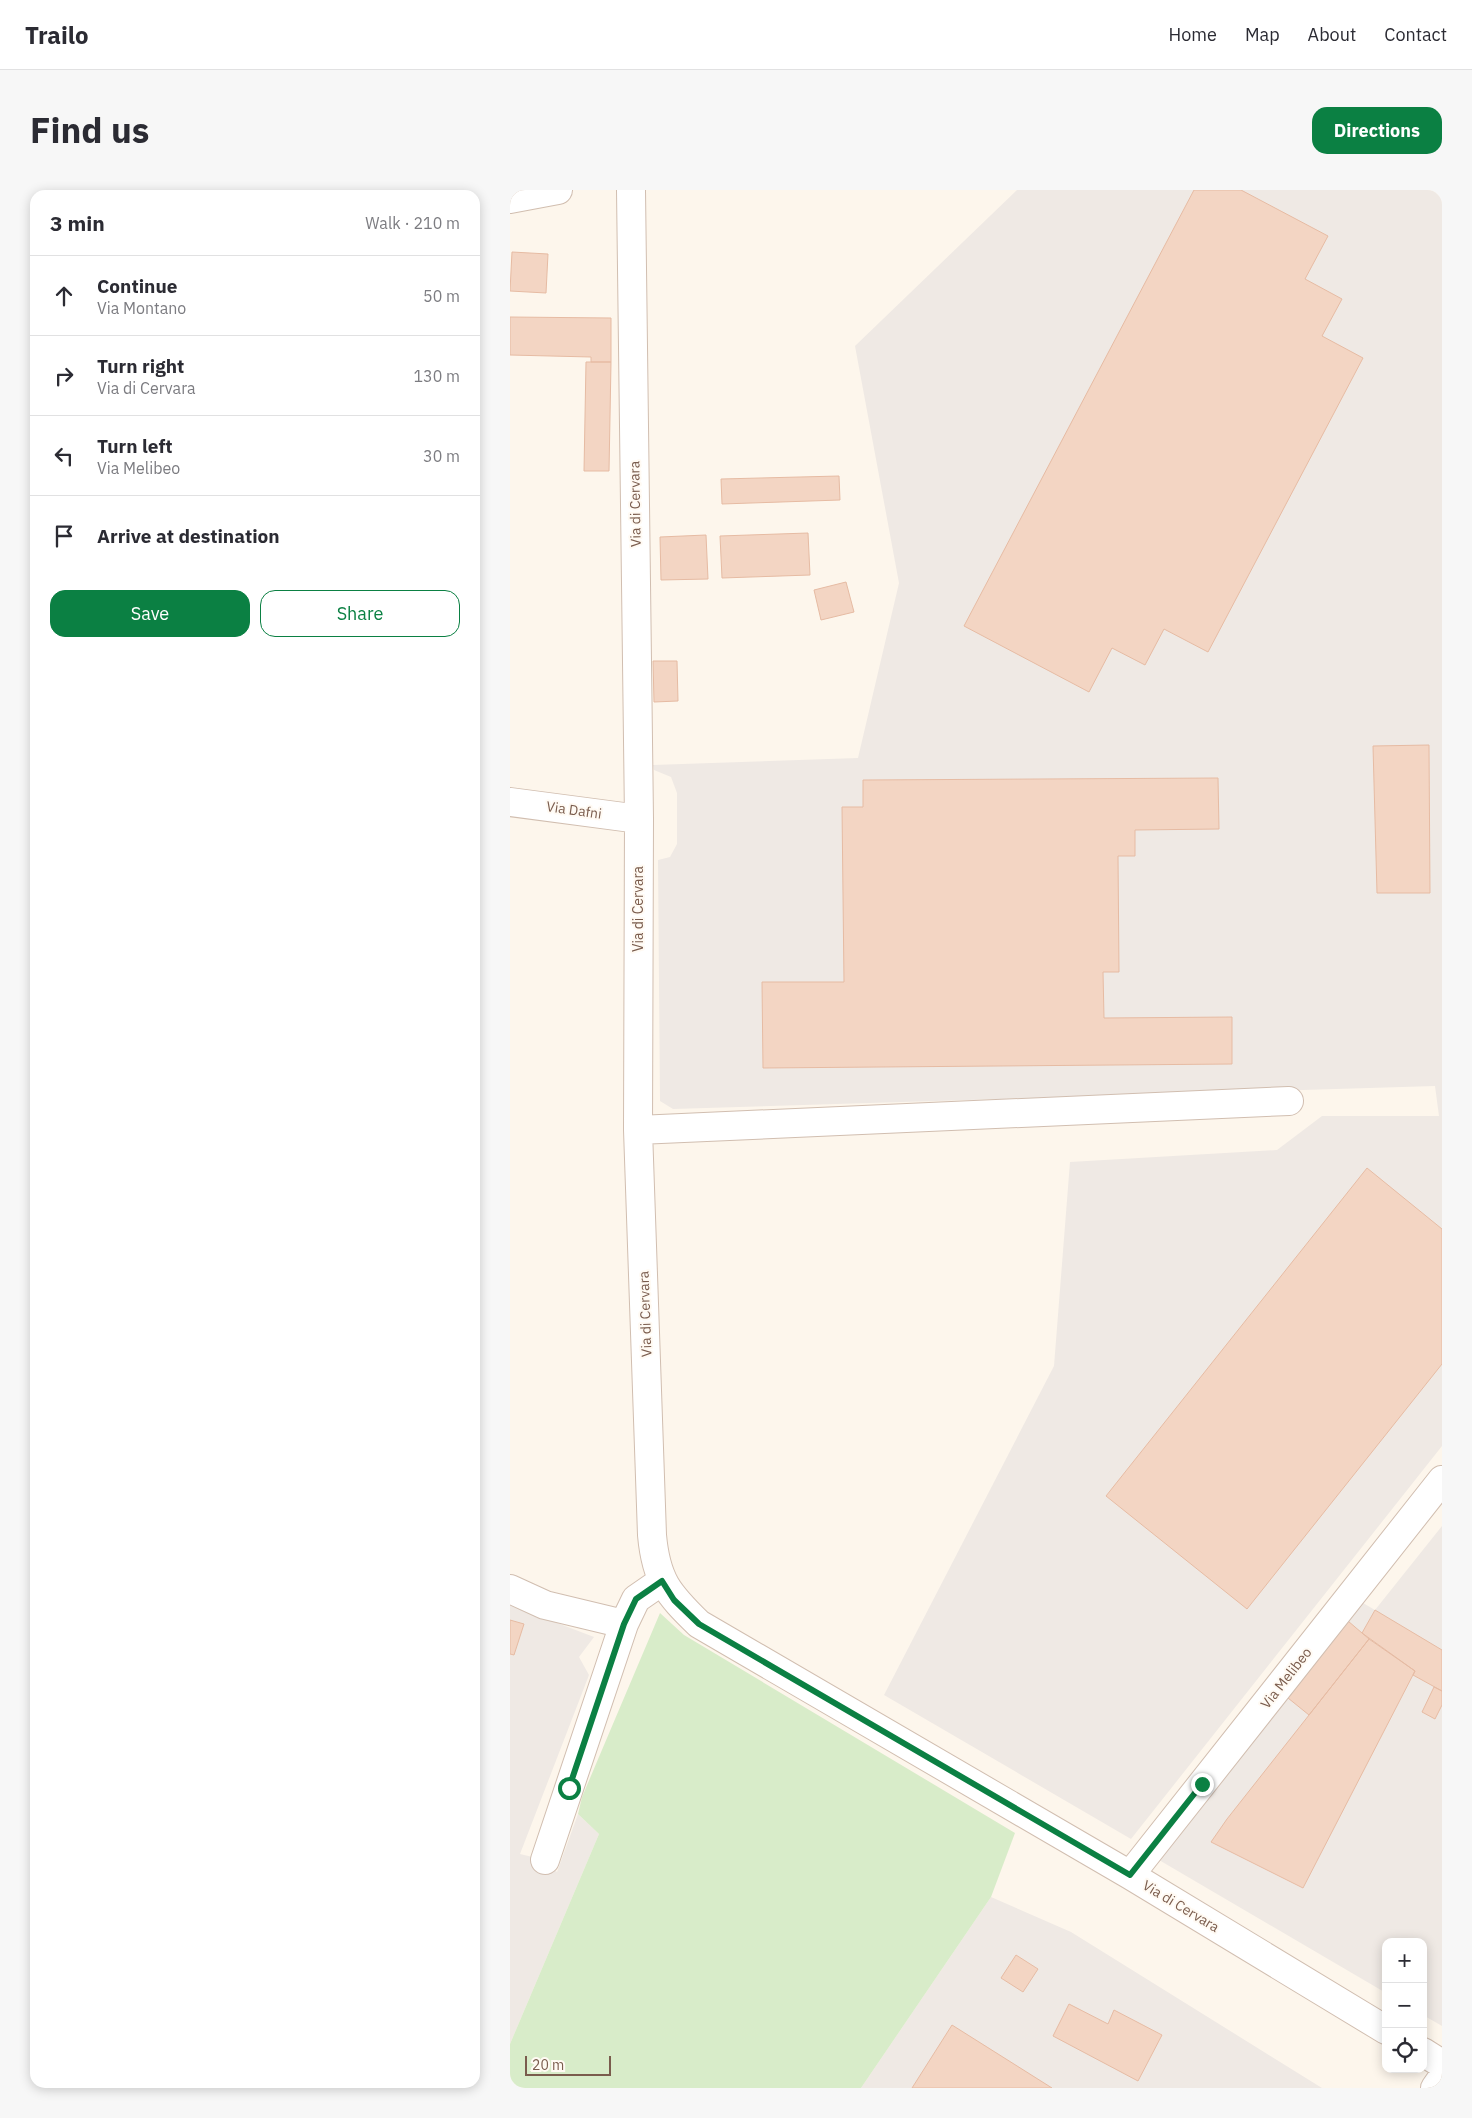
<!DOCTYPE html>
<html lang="en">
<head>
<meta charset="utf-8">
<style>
	:root { --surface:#fff; --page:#f7f7f7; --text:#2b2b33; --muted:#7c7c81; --line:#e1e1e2; --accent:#0b8043 }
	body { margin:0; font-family:"IBM Plex Sans",sans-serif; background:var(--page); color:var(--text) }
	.controls { position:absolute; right:15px; bottom:15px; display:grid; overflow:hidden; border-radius:10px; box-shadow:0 2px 12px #0003 }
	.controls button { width:45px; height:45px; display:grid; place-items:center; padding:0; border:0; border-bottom:1px solid var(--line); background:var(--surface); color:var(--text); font:25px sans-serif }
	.scale { position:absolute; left:15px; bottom:12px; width:86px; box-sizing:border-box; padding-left:5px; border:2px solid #7a5c4d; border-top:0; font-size:14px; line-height:18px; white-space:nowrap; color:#7a5c4d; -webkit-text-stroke:4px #fffaf3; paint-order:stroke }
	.stop { position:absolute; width:15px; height:15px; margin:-11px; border:4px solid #0b8043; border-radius:50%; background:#fff }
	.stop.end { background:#0b8043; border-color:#fff; box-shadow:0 1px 5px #0008 }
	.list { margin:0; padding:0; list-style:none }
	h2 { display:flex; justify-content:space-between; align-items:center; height:65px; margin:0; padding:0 20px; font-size:21px }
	h2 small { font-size:16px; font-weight:400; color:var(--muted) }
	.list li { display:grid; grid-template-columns:32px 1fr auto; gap:15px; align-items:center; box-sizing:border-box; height:80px; padding:0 20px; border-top:1px solid var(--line) }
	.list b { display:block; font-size:19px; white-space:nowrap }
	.list p { margin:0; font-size:16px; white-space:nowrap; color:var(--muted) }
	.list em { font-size:16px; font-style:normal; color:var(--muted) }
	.actions { display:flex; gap:10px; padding:15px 20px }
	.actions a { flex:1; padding:11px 0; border:1px solid var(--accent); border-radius:15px; text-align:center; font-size:18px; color:var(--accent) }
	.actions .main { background:var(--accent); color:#fff }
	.icon { flex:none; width:28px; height:28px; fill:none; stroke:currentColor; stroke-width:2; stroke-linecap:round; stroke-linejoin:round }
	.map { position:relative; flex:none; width:932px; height:1898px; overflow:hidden; border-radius:15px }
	header { display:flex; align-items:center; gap:30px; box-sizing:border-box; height:70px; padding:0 25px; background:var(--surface); border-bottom:1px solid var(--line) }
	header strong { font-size:24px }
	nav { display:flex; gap:28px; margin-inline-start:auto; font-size:18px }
	.intro { display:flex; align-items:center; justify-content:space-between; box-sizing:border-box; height:120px; padding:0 30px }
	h1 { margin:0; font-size:35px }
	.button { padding:12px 22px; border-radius:15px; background:var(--accent); color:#fff; font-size:18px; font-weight:700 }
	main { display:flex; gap:30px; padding:0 30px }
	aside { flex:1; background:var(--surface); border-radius:15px; box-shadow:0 2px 12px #0003 }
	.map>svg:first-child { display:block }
	.industrial { fill:#efe9e4 }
	.green { fill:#d8ecc9 }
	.building { fill:#f3d5c3; stroke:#e6bba3 }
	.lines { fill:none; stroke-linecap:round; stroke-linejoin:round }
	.minor-casing { stroke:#d1beb0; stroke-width:30 }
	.minor { stroke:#fff; stroke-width:28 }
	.route { stroke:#0b8043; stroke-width:6 }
	.labels { text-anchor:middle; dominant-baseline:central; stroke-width:4; stroke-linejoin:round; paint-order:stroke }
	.street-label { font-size:14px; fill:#7a5c4d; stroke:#fffaf3 }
</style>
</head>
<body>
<header>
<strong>Trailo</strong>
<nav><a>Home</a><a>Map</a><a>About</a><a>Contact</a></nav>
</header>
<div class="intro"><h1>Find us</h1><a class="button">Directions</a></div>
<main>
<aside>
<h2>3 min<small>Walk · 210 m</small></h2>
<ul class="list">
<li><svg class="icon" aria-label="ahead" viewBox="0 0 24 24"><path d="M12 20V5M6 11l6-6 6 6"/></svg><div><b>Continue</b><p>Via Montano</p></div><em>50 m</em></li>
<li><svg class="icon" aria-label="right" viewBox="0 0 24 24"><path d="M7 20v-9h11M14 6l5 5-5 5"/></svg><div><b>Turn right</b><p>Via di Cervara</p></div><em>130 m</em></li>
<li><svg class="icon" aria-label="left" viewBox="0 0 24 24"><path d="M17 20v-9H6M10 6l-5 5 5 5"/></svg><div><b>Turn left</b><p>Via Melibeo</p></div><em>30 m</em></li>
<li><svg class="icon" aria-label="arrive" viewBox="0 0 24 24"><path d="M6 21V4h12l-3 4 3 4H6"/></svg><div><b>Arrive at destination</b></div></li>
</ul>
<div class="actions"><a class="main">Save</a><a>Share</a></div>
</aside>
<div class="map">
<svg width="932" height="1898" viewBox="0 0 932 1898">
	<rect width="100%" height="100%" fill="#fdf6ec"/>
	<path class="industrial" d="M507,0H932V1256L621,1649L374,1505L544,1176L560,972L767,960L812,926H929L925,896L163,919L150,911L148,670L160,667L167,654V603L161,587L144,580L143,575L348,568L389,393L345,156Z
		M932,1336V1836L913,1825V1752H876V1803L649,1670L853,1413L865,1420Z
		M0,1415L84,1447L69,1467L79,1485L10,1664L35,1670L47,1682L68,1624L89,1644L0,1854Z
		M481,1707L561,1742L812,1898H351Z"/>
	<path class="green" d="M150,1423L174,1445L505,1643L481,1707L351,1898H0V1854L89,1644L68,1624L72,1607Z"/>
	<path class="building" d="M684,0H731L818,46L795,89L832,109L812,146L853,168L698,462L654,439L635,475L602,458L579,502L454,436Z
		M2,62L38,64L36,103L0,101Z
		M0,127L101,128V172H81V167L0,165Z
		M76,172H101L99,281H74Z
		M329,286L330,310L212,314L211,289Z
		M298,343L300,385L212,388L210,346Z
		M196,345L198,389L151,390L150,347Z
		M336,392L344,422L311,430L304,400Z
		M143,471H167L168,511L144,512Z
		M919,555L920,703H867L863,556Z
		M708,588L709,639L625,640V666H608L609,782H593L594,828L722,827V874L253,878L252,792H334L332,617H353V590Z
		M857,978L932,1039V1174L737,1419L596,1306Z
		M865,1420L932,1460V1501L903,1485L905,1481L852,1443Z
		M0,1430L14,1434L4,1465L0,1464Z
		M838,1431L859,1449L799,1525L778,1508Z
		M859,1449L905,1481L793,1698L701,1652L717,1629Z
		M924,1497L932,1501V1515L925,1529L912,1522Z
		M506,1765L528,1779L513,1802L491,1788Z
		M559,1814L598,1834L604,1820L652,1845L628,1891L543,1846Z
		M442,1835L542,1898H402Z"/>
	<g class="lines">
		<defs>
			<path id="minor" d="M121,0L129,629L128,940L142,1345C146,1390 158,1404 189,1434L620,1685L876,1840
				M0,9L48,0
				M0,612L129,629
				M128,940L779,911
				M0,1399L35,1415L114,1434
				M35,1670L114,1434L126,1409L152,1391
				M620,1685L932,1290
				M913,1862L932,1874
				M925,1898L932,1888"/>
		</defs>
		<use href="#minor" class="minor-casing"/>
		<use href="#minor" class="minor"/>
	</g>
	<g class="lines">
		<path class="route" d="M59,1598L114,1434L126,1409L152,1391L164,1410L189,1434L620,1685L692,1594"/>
	</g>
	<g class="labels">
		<g class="street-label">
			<text transform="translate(125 314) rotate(-91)">Via di Cervara</text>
			<text transform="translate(64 620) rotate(8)">Via Dafni</text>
			<text transform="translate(128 719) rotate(-90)">Via di Cervara</text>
			<text transform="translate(135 1124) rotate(-92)">Via di Cervara</text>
			<text transform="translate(776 1488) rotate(-52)">Via Melibeo</text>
			<text transform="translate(671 1716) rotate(31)">Via di Cervara</text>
		</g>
	</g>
</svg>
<div class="controls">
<button>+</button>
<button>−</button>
<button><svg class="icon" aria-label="locate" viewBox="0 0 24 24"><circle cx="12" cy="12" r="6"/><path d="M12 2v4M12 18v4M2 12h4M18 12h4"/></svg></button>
</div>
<div class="scale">20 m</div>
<div class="stop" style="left:59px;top:1598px"></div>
<div class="stop end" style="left:692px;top:1594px"></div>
</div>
</main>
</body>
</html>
